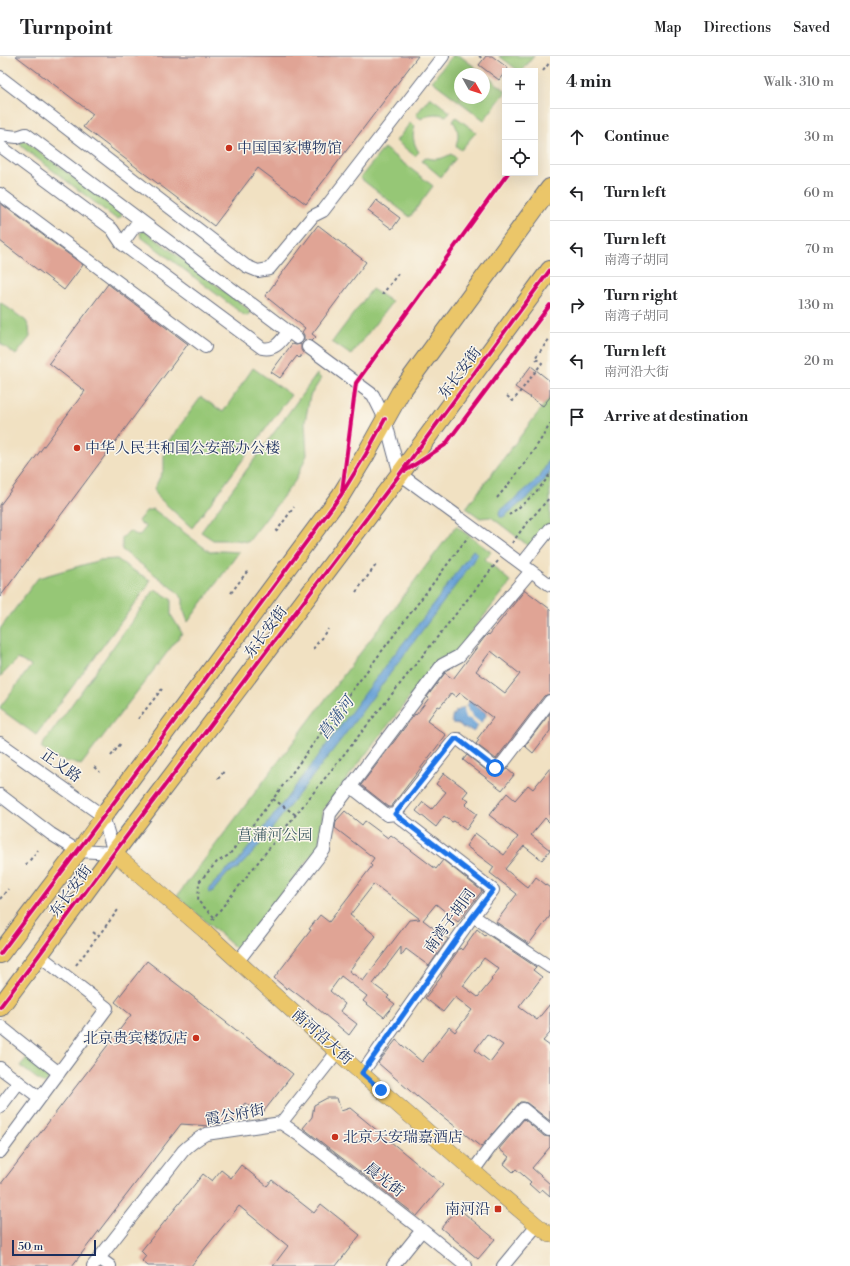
<!DOCTYPE html>
<html lang="en">
<head>
<meta charset="utf-8">
<style>
	:root { --surface:#fff; --page:#f2f2f2; --text:#202124; --muted:#757577; --line:#e0e0e0 }
	body { margin:0; font-family:"Libre Bodoni","Noto Serif SC",serif; background:var(--page); color:var(--text) }
	.controls { position:absolute; right:12px; top:12px; display:grid; overflow:hidden; border-radius:0px; box-shadow:0 4px 16px #0002 }
	.controls button { width:36px; height:36px; display:grid; place-items:center; padding:0; border:0; border-bottom:1px solid var(--line); background:var(--surface); color:var(--text); font:20px sans-serif }
	.compass { position:absolute; left:454px; top:12px; width:36px; height:36px; border-radius:50%; background:var(--surface); box-shadow:0 4px 16px #0002; rotate:129deg }
	.scale { position:absolute; left:12px; bottom:10px; width:84px; box-sizing:border-box; padding-left:4px; border:2px solid #1b2f5e; border-top:0; font-size:11px; line-height:14px; white-space:nowrap; color:#1b2f5e; -webkit-text-stroke:3px #fbf7ec; paint-order:stroke }
	.stop { position:absolute; width:12px; height:12px; margin:-9px; border:3px solid #1a73e8; border-radius:50%; background:#fff }
	.stop.end { background:#1a73e8; border-color:#fff; box-shadow:0 1px 4px #0008 }
	.list { margin:0; padding:0; list-style:none }
	h2 { display:flex; justify-content:space-between; align-items:center; height:52px; margin:0; padding:0 16px; font-size:17px }
	h2 small { font-size:13px; font-weight:400; color:var(--muted) }
	.list li { display:grid; grid-template-columns:26px 1fr auto; gap:12px; align-items:center; box-sizing:border-box; height:56px; padding:0 16px; border-top:1px solid var(--line) }
	.list b { display:block; font-size:15px; white-space:nowrap }
	.list p { margin:0; font-size:13px; white-space:nowrap; color:var(--muted) }
	.list em { font-size:13px; font-style:normal; color:var(--muted) }
	.icon { flex:none; width:22px; height:22px; fill:none; stroke:currentColor; stroke-width:2; stroke-linecap:round; stroke-linejoin:round }
	.map { position:relative; flex:none; width:550px; height:1210px; overflow:hidden }
	header { display:flex; align-items:center; gap:24px; box-sizing:border-box; height:56px; padding:0 20px; background:var(--surface); border-bottom:1px solid var(--line) }
	header strong { font-size:19px }
	nav { display:flex; gap:22px; margin-inline-start:auto; font-size:14px }
	main { display:flex }
	aside { flex:1; background:var(--surface) }
	.map>svg:first-child { display:block }
	.green { fill:#96c776; stroke:#587b6a }
	.water { fill:#67a1d6; stroke:#41689a }
	.pier { fill:#f1e1c2 }
	.building { fill:#e0a495; fill-rule:evenodd }
	.lines { fill:none; stroke-linecap:round; stroke-linejoin:round }
	.minor-casing { stroke:#666d81; stroke-width:14 }
	.major-casing { stroke:#666d81; stroke-width:16 }
	.highway-casing { stroke:#666d81; stroke-width:20 }
	.path { stroke:#666d81; stroke-width:2; stroke-dasharray:3 3; stroke-linecap:butt }
	.minor { stroke:#fff; stroke-width:12 }
	.major { stroke:#ebc669; stroke-width:15 }
	.highway { stroke:#ebc669; stroke-width:18 }
	.cycleway-casing { stroke:#fbf7ec; stroke-width:6 }
	.cycleway { stroke:#d6006c; stroke-width:4 }
	.route { stroke:#1a73e8; stroke-width:5 }
	.poi-dot { fill:#c8321e; stroke:#fbf7ec; stroke-width:1.5 }
	.labels { text-anchor:middle; dominant-baseline:central; stroke-width:3; stroke-linejoin:round; paint-order:stroke }
	.poi-label { font-size:15px; fill:#1b2f5e; stroke:#fbf7ec; text-anchor:start }
	.street-label { font-size:15px; fill:#1b2f5e; stroke:#fbf7ec }
	.park-label { font-size:15px; fill:#405d65; stroke:#fbf7ec }
	.water-label { font-size:16px; font-style:italic; fill:#365788; stroke:#fbf7ec }
</style>
</head>
<body>
<header>
<strong>Turnpoint</strong>
<nav><a>Map</a><a>Directions</a><a>Saved</a></nav>
</header>
<main>
<div class="map">
<svg width="550" height="1210" viewBox="0 0 550 1210">
	<rect width="100%" height="100%" fill="#fbf7ec"/>
	<filter id="ink" filterUnits="userSpaceOnUse"><feTurbulence type="fractalNoise" baseFrequency=".025" numOctaves="2"/><feDisplacementMap in="SourceGraphic" scale="8" xChannelSelector="R" yChannelSelector="G"/><feConvolveMatrix kernelMatrix="1 2 1 2 8 2 1 2 1" color-interpolation-filters="sRGB"/></filter>
	<filter id="wash" filterUnits="userSpaceOnUse"><feTurbulence type="fractalNoise" baseFrequency=".012" numOctaves="4" result="noise"/><feDisplacementMap in="SourceGraphic" scale="16" xChannelSelector="R" yChannelSelector="G"/><feGaussianBlur stdDeviation="0.9" result="paint"/><feColorMatrix in="noise" values="0 0 0 0 0 0 0 0 0 0 0 0 0 0 0 0 0 1.4 0 .05"/><feComposite in="paint" operator="in"/></filter>
	<g filter="url(#wash)">
		<rect width="100%" height="100%" fill="#f1e1c2"/>
		<path class="green" d="M452,0H460L484,18H460V42H484V18L505,34V37L484,64L432,25Z
			M499,0H534L522,15H519Z
			M430,41L450,56L446,60C437,57 429,57 421,63L416,59Z
			M456,61L476,76L461,94L456,90C459,81 459,74 453,65Z
			M410,67L415,70C412,80 413,87 419,96L415,100L396,85Z
			M22,84H24L120,156L122,160L118,163L115,162L22,91L20,86Z
			M384,92L433,130L410,161L360,122Z
			M451,98L456,102L441,121L422,105L425,101C435,105 442,103 451,98Z
			M144,174L248,253L250,257L246,260L244,259L141,181L140,177Z
			M372,233L392,246L351,299L332,286Z
			M0,246L26,265L29,271L30,281L16,299L0,287Z
			M253,312L291,339L192,472L158,441L154,433L164,413V396L168,386L201,341L223,356Z
			M317,318L321,323L310,340L305,366L307,399L295,425L248,486L236,484H213L201,476Z
			M550,341V466L530,491L491,461L480,462L466,452Z
			M153,453L210,496L222,495L239,496L188,566L183,553V543L174,533L122,494V482L129,475L139,480L146,471L138,465L146,455Z
			M456,470L491,496L485,503L511,526L453,599L439,603L323,754L319,790L238,894L177,840Z
			M117,503L131,513L150,524L148,530L36,679L0,653V651L31,610L18,603L0,621V573L38,522L100,504Z
			M155,533L171,543V559L182,577L81,709L54,702L41,691Z
			M29,999L53,1017L44,1028L20,1010Z"/>
		<path class="water" d="M550,402C550,406 550,411 550,415C544,430 516,451 503,461H500L499,458L500,455L531,429L541,419Z
			M473,494L477,497V499L461,522L343,681L253,797L236,814L228,817L213,835L209,837V833L226,814L235,809L265,771L393,600L428,556Z
			M469,645L481,654L485,655L486,660L473,676L471,674L463,672L459,668L452,667V661L456,655L467,650L468,646Z"/>
		<path class="pier" d="M467,650L468,655L471,657L472,660L481,667L479,670L470,663L465,662L464,651Z"/>
		<g id="blocks">
			<path class="building" d="M16,0H418L306,148L258,112L214,170L83,71L93,58Z
				M486,0H492L508,12L499,24L479,9Z
				M376,144L400,162L392,173L368,155Z
				M0,147L83,209L64,234L0,185Z
				M318,169L366,206L312,278L316,281L312,285L308,284L304,285V279L302,276L305,272L265,240Z
				M108,228L188,288L0,541V449L85,335L49,307Z
				M292,288L296,289L301,288V294L303,297L299,302L297,300L280,322L271,316Z
				M531,310L550,325V341L543,350L515,331Z
				M525,534L550,553V638L544,640L496,703L476,688L479,684L477,683L493,662L460,637L456,641L451,637L440,651L438,650L427,665L446,679L391,751H389L361,729L415,658L416,659L429,642L427,641L445,617L453,623L484,582L488,578L489,579ZM491,595L520,618L505,637L476,615Z
				M550,657V675L533,697L525,690Z
				M467,699L491,718L495,719H498L507,713L514,719L502,734L463,704Z
				M550,712V767L545,762L531,779L550,794L542,804L524,790L505,813L528,832L536,821L550,832V860L529,888L496,866L517,838L490,817L494,811L466,790L475,777L504,799L518,781L489,759L507,737L515,744L528,729L533,733Z
				M444,717L468,735L463,741L469,745L465,749L477,758L466,774L454,765L452,766L444,760L436,771L416,755L423,746L432,753L446,736L436,728Z
				M345,755L362,769L365,765L388,782L391,779L436,813L443,804L482,835L458,866L436,848L423,864L448,883L429,910L406,893L401,900V891L373,928L389,940L387,942L395,948L384,961L363,945L367,940L341,920L330,935L345,948L340,955L357,968L349,979L306,943L305,944L288,931L287,933L274,922L311,874L309,873L320,859L329,866L372,810L370,808L374,802L335,772L336,765ZM374,828L420,863L409,864L363,925L349,915L376,880L350,859Z
				M477,873L485,880L487,878L536,911L533,914L542,921L519,951L537,964L550,948V977L543,985L550,990V1065L527,1047L524,1046H520L481,1091L417,1040V1041L378,1007L396,984L422,1006L449,971L455,976L472,954L455,941L443,956L425,942L442,920L441,919L460,892L462,894ZM484,902L499,913L491,923L492,924L478,941L463,930ZM487,978L503,989L490,1006L475,994Z
				M147,905L293,1018L261,1059L245,1047L229,1067L210,1070L181,1068L72,1210H0V1129L131,959L115,946Z
				M327,1042H337L341,1055L350,1052L443,1129L417,1160L303,1072L312,1061L314,1049Z
				M524,1063L544,1080L550,1081V1091L532,1112L550,1128V1140L542,1133L539,1137L529,1128L531,1126L516,1113L513,1116L504,1108L509,1101L499,1093Z
				M241,1109L267,1130L272,1124L314,1157L321,1148L360,1179L336,1210H273L288,1190L239,1150L191,1210H148L142,1205L146,1200L141,1195L203,1118L212,1125L221,1114L231,1122Z
				M458,1152L495,1183L478,1203L441,1172Z"/>
		</g>
	</g>
	<g filter="url(#ink)">
		<use href="#blocks" fill-opacity="0" stroke="#666d81" stroke-width="1"/>
		<g class="lines">
			<defs>
				<path id="minor" d="M0,21L246,210L258,215L269,213L313,160L323,155L443,0
					M0,79L17,81L26,78L297,282
					M0,90L112,173L122,188L262,292C275,295 281,285 288,276
					M0,138L205,291
					M122,188L135,170L145,168
					M308,291L373,339L385,363L394,397L400,418L456,459
					M461,463L550,529
					M522,508L550,473
					M0,687L103,760L114,797L78,795L51,778L0,739
					M350,730L387,759L395,758L455,683H458L495,712L502,708L550,645
					M473,860L550,911
					M238,905L324,794L330,758L442,609L459,600L531,515
					M0,970L59,1017
					M0,1012L40,1042
					M362,1017L473,860L493,834L395,758
					M0,1051L19,1026
					M281,1067L302,1081L422,1174L466,1210
					M0,1096L107,952L39,899
					M473,1115L492,1089L523,1053L549,1074L550,1073
					M99,1202L110,1210
					M93,1210L183,1095C190,1088 197,1083 206,1078L281,1067L337,996
					M393,1210L422,1174
					M503,1210L537,1169"/>
				<path id="major" d="M78,795L103,760
					M114,797L206,876L337,996L473,1115L537,1169L550,1179"/>
				<path id="highway" d="M103,760L341,439L366,398L400,337L550,132
					M0,898L78,795
					M0,951L39,899L114,797L400,418L550,214"/>
			</defs>
			<use href="#minor" class="minor-casing"/>
			<use href="#major" class="major-casing"/>
			<use href="#highway" class="highway-casing"/>
			<path class="path" d="M479,0L483,3
				M543,15L550,6
				M382,239L400,215
				M507,340L513,345L542,307L535,302L550,282
				M497,442C517,418 535,395 550,368
				M509,459C525,447 539,435 550,418
				M276,476L294,451
				M512,487L523,472L550,441
				M356,536L376,509
				M231,537L249,513
				M313,593L328,573
				M138,663L162,633
				M111,700L122,686
				M94,711L100,716
				M218,723L225,714
				M273,743L296,759
				M26,809L38,794
				M0,843L8,833
				M214,861L198,845L199,826L217,806L229,799L273,743L351,636L468,481
				M212,864L498,505
				M93,876L98,880
				M76,909L118,854"/>
			<use href="#minor" class="minor"/>
			<use href="#major" class="major"/>
			<use href="#highway" class="highway"/>
			<defs>
				<path id="cycleway" d="M405,415L445,389L550,249
					M342,435L356,327L508,117
					M0,898L127,729L341,439L366,398L385,363
					M0,951L39,899L114,797L400,418L550,214"/>
			</defs>
			<use href="#cycleway" class="cycleway-casing"/>
			<use href="#cycleway" class="cycleway"/>
		</g>
	</g>
	<g class="lines" filter="url(#ink)">
		<path class="route" d="M381,1034L362,1017L473,860L493,834L395,758L455,683H458L495,712"/>
	</g>
	<g class="poi-dot">
		<circle cx="229" cy="92" r="4"/>
		<circle cx="77" cy="392" r="4"/>
		<circle cx="196" cy="982" r="4"/>
		<circle cx="335" cy="1081" r="4"/>
		<rect x="494" y="1149" width="8" height="8" rx="2"/>
	</g>
	<g class="labels">
		<g class="poi-label">
			<text x="237" y="92">中国国家博物馆</text>
			<text x="85" y="392">中华人民共和国公安部办公楼</text>
			<text x="188" y="982" text-anchor="end">北京贵宾楼饭店</text>
			<text x="343" y="1081">北京天安瑞嘉酒店</text>
			<text x="490" y="1153" text-anchor="end">南河沿</text>
		</g>
		<g class="street-label">
			<text transform="translate(460 317) rotate(-53)">东长安街</text>
			<text transform="translate(266 576) rotate(-53)">东长安街</text>
			<text transform="translate(61 710) rotate(35)">正义路</text>
			<text transform="translate(71 835) rotate(-54)">东长安街</text>
			<text transform="translate(450 865) rotate(-54)">南湾子胡同</text>
			<text transform="translate(322 981) rotate(42)">南河沿大街</text>
			<text transform="translate(235 1059) rotate(-10)">霞公府街</text>
			<text transform="translate(384 1124) rotate(38)">晨光街</text>
		</g>
		<g class="park-label">
			<text x="275" y="779">菖蒲河公园</text>
		</g>
		<g class="water-label">
			<text transform="translate(336 662) rotate(-53)">菖蒲河</text>
		</g>
	</g>
</svg>
<div class="controls">
<button>+</button>
<button>−</button>
<button><svg class="icon" aria-label="locate" viewBox="0 0 24 24"><circle cx="12" cy="12" r="6"/><path d="M12 2v4M12 18v4M2 12h4M18 12h4"/></svg></button>
</div>
<svg class="compass" viewBox="-18 -18 36 36"><path d="M0-13l5 13h-10z" fill="#e53935"/><path d="M0 13l5-13h-10z" fill="#757577"/></svg>
<div class="scale">50 m</div>
<div class="stop" style="left:495px;top:712px"></div>
<div class="stop end" style="left:381px;top:1034px"></div>
</div>
<aside>
<h2>4 min<small>Walk · 310 m</small></h2>
<ul class="list">
<li><svg class="icon" aria-label="ahead" viewBox="0 0 24 24"><path d="M12 20V5M6 11l6-6 6 6"/></svg><div><b>Continue</b></div><em>30 m</em></li>
<li><svg class="icon" aria-label="left" viewBox="0 0 24 24"><path d="M17 20v-9H6M10 6l-5 5 5 5"/></svg><div><b>Turn left</b></div><em>60 m</em></li>
<li><svg class="icon" aria-label="left" viewBox="0 0 24 24"><path d="M17 20v-9H6M10 6l-5 5 5 5"/></svg><div><b>Turn left</b><p>南湾子胡同</p></div><em>70 m</em></li>
<li><svg class="icon" aria-label="right" viewBox="0 0 24 24"><path d="M7 20v-9h11M14 6l5 5-5 5"/></svg><div><b>Turn right</b><p>南湾子胡同</p></div><em>130 m</em></li>
<li><svg class="icon" aria-label="left" viewBox="0 0 24 24"><path d="M17 20v-9H6M10 6l-5 5 5 5"/></svg><div><b>Turn left</b><p>南河沿大街</p></div><em>20 m</em></li>
<li><svg class="icon" aria-label="arrive" viewBox="0 0 24 24"><path d="M6 21V4h12l-3 4 3 4H6"/></svg><div><b>Arrive at destination</b></div></li>
</ul>
</aside>
</main>
</body>
</html>
